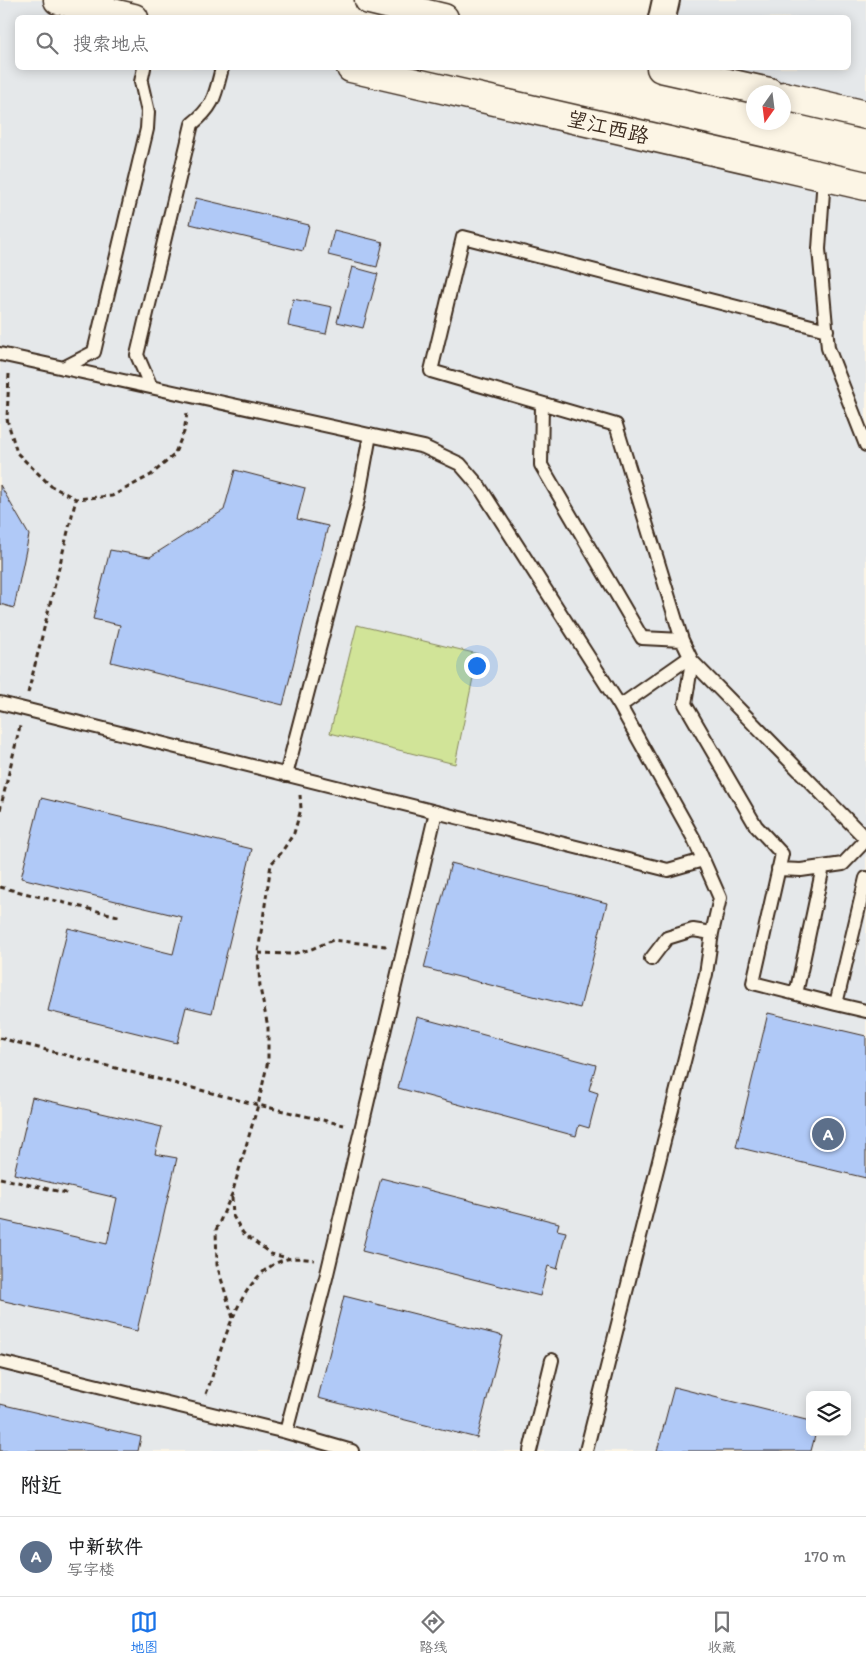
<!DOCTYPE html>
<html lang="zh">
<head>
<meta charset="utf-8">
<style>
	:root { --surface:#fff; --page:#f6f6f6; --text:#202124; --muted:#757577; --line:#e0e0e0; --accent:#1a73e8 }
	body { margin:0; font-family:Itim,"LXGW WenKai TC",sans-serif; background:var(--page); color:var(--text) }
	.controls { position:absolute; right:15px; bottom:15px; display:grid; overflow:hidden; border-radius:8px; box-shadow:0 2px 12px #0003 }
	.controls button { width:45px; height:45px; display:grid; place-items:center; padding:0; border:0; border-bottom:1px solid var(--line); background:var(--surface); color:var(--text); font:25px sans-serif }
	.compass { position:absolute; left:746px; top:85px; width:45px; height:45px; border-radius:50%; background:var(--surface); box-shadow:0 2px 12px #0003; rotate:194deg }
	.you { position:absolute; left:476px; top:665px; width:18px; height:18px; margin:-12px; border:4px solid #fff; border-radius:50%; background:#1a73e8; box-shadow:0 0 0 8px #1a73e833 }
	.badge { display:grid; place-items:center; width:32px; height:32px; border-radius:50%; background:var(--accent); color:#fff; font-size:16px; font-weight:700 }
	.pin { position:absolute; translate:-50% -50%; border:2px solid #fff; box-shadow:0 1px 5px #0006 }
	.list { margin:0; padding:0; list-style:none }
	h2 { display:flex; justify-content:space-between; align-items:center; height:65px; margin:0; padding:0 20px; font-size:21px }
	h2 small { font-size:16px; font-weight:400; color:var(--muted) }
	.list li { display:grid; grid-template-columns:32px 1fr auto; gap:15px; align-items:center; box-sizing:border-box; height:80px; padding:0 20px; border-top:1px solid var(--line) }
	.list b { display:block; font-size:19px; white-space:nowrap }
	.list p { margin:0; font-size:16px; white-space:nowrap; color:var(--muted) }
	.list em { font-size:16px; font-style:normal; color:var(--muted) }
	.icon { flex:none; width:28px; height:28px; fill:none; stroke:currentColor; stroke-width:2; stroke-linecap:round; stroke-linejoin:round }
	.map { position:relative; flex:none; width:866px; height:1451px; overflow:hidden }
	.search { position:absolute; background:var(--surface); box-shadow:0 2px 12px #0003; left:15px; right:15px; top:15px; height:55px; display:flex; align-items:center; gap:12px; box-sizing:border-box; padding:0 18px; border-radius:8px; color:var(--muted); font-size:19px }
	.sheet { height:145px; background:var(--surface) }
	nav { display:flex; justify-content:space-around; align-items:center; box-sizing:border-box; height:70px; border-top:1px solid var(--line); background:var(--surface); font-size:14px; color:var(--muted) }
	nav a { display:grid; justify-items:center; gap:2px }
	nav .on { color:var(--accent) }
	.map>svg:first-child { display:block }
	.built { fill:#e5e8ea; fill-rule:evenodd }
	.green { fill:#d1e498; stroke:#86875b }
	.building { fill:#b0c9f7; stroke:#3b2a1e }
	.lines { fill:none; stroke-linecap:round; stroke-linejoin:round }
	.service-casing { stroke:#3b2a1e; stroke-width:16 }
	.minor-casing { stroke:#3b2a1e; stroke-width:30 }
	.primary-casing { stroke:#3b2a1e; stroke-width:31 }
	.path { stroke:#3b2a1e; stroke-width:3; stroke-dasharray:5 4; stroke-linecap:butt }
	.service { stroke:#fcf5e5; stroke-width:12 }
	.minor { stroke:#fcf5e5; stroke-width:26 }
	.primary { stroke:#fcf5e5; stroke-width:28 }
	.labels { text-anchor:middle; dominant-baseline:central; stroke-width:4; stroke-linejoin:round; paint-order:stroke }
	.street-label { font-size:21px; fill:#3b2a1e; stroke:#fcf5e5 }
</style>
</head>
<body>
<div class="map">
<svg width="866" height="1451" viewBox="0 0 866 1451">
	<rect width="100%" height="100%" fill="#fcf5e5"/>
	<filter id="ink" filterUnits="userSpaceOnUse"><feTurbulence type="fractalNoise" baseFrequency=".02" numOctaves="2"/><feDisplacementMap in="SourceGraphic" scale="10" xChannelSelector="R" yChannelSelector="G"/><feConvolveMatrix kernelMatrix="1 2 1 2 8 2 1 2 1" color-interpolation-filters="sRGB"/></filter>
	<g filter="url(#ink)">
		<path class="built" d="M0,0H58L134,17L18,18V68H351L866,186V1451H0ZM810,1395H847V1432H810Z
			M666,0H866V115L661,68H848V18L662,17Z"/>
		<path class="green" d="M357,625L478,654L455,764L330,733Z"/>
		<path class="building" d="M196,198L309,225L303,251L190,224Z
			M334,230L383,242L377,267L328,255Z
			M352,267L378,274L363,328L337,322Z
			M293,299L332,307L326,334L288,326Z
			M235,470L305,488L297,519L328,526L283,705L111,662L120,625L93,619L110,550L150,557L224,510Z
			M0,485L29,535L14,608L0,604Z
			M41,798L252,849L212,1013L186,1007L177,1043L48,1011L68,928L173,954L182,917L21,878Z
			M451,863L607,903L580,1008L424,968Z
			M768,1013L866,1036V1178L736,1147Z
			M417,1017L596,1065L589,1090L598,1093L589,1128L579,1125L576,1136L398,1088Z
			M32,1097L162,1127L155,1154L177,1158L137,1331L0,1300V1220L107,1244L117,1198L14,1174Z
			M381,1178L559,1223L557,1230L566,1232L557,1269L548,1266L540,1296L362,1251Z
			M344,1296L503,1336L477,1438L318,1398Z
			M674,1387L810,1421V1432H816L811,1451H657Z
			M0,1404L141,1437L138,1451H0Z"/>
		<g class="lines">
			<defs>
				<path id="service" d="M824,177L819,249L828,348L866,445
					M827,330L463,237L431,371L616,425L682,640L692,661L866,839
					M0,354L424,447L460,464L479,486L620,706L694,839L720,898L712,933L706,974L586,1451
					M63,368L94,352L147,129L148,112L141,82L144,68
					M151,387L137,355L192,124C215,105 215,95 222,68
					M542,404L541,465L642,638L682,640
					M692,661L685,704L756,826L782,854L753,983L836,1004
					M0,703L668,870L703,860
					M620,706L690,657
					M286,775L358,500L370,435
					M778,869L801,870L843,864L866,840
					M866,878L836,1004L866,1011
					M651,959L667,938L693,930L712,933
					M796,994L823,867
					M0,1362L286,1432L352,1451
					M286,1432L326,1278L436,812
					M530,1451L552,1360"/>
				<path id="minor" d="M662,18L666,0"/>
				<path id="primary" d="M58,0L134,18
					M369,0L444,18
					M351,68L866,186
					M661,68L769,92
					M784,96L866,115"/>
			</defs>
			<use href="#service" class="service-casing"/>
			<use href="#minor" class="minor-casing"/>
			<use href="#primary" class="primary-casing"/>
			<path class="path" d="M9,374L7,419L17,453L51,486L76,499L112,496L151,475L174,455L184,432L187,413
				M28,693L76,499
				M0,810L20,726
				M0,887L122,917
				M258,953L291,954L309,950L333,940L385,946L388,944
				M0,1038L258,1105L344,1125
				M0,1178L70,1194
				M232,1197L233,1216L243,1233L271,1254L288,1258
				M233,1318L217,1265L216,1230L232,1194L258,1105L268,1061V1027L260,988L258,953L271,864L281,853L294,833L301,809L300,795
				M206,1394C222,1352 237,1272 287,1259C295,1257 306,1259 314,1260"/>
			<use href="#service" class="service"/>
			<use href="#minor" class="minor"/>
			<use href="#primary" class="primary"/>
		</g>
	</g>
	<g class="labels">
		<g class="street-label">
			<text transform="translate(608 127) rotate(13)">望江西路</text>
		</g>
	</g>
</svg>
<div class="controls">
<button><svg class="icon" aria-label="layers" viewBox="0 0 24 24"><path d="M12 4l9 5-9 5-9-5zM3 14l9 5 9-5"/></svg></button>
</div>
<svg class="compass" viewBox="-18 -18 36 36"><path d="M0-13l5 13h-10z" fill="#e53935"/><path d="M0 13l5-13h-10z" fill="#757577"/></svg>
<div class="you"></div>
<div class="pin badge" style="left:828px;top:1134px;background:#5c6f8a">A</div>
<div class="search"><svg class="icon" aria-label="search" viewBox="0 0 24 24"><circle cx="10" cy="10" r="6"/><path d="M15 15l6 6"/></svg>搜索地点</div>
</div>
<section class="sheet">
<h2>附近<small></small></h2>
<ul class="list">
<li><span class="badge" style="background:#5c6f8a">A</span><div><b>中新软件</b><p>写字楼</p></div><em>170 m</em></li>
</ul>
</section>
<nav>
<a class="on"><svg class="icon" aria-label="map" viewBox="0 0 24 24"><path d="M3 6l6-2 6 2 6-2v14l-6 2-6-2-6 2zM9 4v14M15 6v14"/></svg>地图</a>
<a><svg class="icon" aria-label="directions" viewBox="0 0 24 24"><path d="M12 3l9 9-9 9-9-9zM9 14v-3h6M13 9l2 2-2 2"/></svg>路线</a>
<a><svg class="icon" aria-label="saved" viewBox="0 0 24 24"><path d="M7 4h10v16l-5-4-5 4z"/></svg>收藏</a>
</nav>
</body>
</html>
